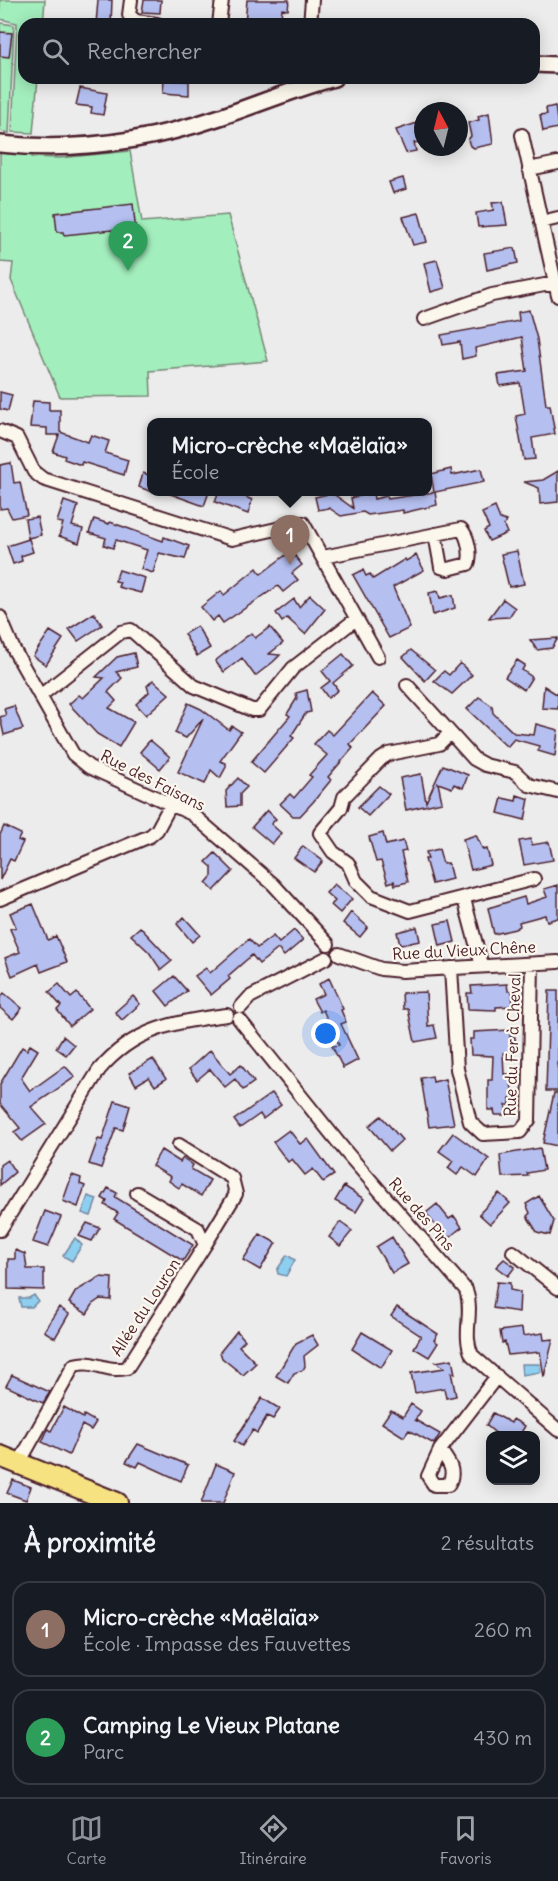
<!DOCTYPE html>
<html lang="fr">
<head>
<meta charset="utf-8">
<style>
	:root { --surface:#171b24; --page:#242831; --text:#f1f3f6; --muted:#9ea1a6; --line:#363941; --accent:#8c9099 }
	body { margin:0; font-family:Delius,sans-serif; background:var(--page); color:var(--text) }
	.controls { position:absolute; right:18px; bottom:18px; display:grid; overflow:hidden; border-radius:12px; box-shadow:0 3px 15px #0003 }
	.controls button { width:54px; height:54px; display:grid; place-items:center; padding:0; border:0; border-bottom:2px solid var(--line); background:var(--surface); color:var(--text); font:30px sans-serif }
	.compass { position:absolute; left:414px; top:102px; width:54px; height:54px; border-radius:50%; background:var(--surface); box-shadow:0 3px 15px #0003; rotate:353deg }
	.you { position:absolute; left:326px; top:1034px; width:21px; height:21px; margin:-15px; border:4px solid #fff; border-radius:50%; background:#1a73e8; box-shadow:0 0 0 9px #1a73e833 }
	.badge { display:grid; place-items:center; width:39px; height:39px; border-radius:50%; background:var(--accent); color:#fff; font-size:20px; font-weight:700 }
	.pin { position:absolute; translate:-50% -50px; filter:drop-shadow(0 2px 3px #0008) }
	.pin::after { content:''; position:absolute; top:32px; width:21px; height:18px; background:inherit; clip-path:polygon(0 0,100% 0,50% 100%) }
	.popup { position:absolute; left:147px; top:418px; width:285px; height:78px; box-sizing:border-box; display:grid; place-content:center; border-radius:12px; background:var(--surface); filter:drop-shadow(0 2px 4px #0005); font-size:20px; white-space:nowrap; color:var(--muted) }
	.popup b { font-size:22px; color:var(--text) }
	.popup::after { content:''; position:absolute; left:50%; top:100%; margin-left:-12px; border:12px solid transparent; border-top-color:var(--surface) }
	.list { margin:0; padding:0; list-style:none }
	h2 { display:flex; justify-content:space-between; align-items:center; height:78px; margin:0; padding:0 24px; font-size:26px }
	h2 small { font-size:20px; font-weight:400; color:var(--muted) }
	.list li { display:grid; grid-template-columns:39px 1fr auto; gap:18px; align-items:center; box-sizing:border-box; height:96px; margin:0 12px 12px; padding:0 12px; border:2px solid var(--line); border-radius:18px }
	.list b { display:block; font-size:22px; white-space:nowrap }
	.list p { margin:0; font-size:20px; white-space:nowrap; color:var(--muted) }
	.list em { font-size:20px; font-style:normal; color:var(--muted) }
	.icon { flex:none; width:33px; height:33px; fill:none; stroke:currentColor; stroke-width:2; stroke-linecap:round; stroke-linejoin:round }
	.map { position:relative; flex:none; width:558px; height:1503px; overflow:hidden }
	.search { position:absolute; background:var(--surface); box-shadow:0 3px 15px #0003; left:18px; right:18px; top:18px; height:66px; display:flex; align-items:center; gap:15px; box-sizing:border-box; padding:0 21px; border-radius:18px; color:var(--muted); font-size:22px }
	.sheet { height:294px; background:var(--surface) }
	nav { display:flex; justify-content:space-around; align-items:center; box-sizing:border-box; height:84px; border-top:2px solid var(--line); background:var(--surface); font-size:16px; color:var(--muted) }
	nav a { display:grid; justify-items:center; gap:3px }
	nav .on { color:var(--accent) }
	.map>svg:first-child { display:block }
	.green { fill:#a3eebd; stroke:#768674; stroke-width:1.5 }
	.water { fill:#8eceef; stroke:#7388a1; stroke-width:1.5 }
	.building { fill:#b5c0f1; stroke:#4a1f2b; stroke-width:1.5 }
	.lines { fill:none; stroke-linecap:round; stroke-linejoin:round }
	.minor-casing { stroke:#4a1f2b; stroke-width:16 }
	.tertiary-casing { stroke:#4a1f2b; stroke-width:20 }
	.primary-casing { stroke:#4a1f2b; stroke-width:24 }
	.minor { stroke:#fbf7ec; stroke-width:12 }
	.tertiary { stroke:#fbf7ec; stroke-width:15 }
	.primary { stroke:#f7e281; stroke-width:20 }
	.labels { text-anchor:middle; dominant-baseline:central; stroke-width:4.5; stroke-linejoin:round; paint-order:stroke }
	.street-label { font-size:16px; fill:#4a1f2b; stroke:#fbf7ec }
</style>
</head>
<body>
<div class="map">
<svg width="558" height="1503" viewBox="0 0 558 1503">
	<rect width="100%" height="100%" fill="#edeced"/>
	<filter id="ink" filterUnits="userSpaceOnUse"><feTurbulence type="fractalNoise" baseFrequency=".0167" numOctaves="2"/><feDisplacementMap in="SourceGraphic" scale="12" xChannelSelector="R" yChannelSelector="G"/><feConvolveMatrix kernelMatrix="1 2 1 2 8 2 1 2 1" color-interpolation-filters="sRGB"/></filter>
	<g filter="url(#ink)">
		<path class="green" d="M0,0H45L43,24H24V78H38L33,133L12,132L17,23L0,19Z
			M0,23L14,25L9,133L0,131Z
			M0,148L33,152L32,157L59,158L130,151L142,222L228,215L268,361L150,371L151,396L60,397L11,280L13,263L0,262Z"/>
		<path class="water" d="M88,1196L97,1199L91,1216L82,1213Z
			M75,1238L82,1245L72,1261L63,1256Z
			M287,1255L295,1260L286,1276L278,1274L277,1270Z
			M34,1295L38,1301L32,1307H21L19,1298H29Z
			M521,1364H539L541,1372L522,1375Z"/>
		<path class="building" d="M98,0H112L111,24H96Z
			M144,0H161L160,13L142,12Z
			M247,0H289L288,10L282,9L280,24H245Z
			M0,32L12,33L9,57L0,56Z
			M164,80L189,81V95L163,93Z
			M80,88L107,93L103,115L91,113L92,107L76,105Z
			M555,106L558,128L543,131L540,115L547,114L546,108Z
			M489,113L493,144L474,148L470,146L468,140L471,136L468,123L479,120L478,116Z
			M423,121V141L414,143L416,151L406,153L396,130Z
			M403,178L406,189L393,193L389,182Z
			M503,202L507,225L478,227L476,213L494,210L492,203Z
			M133,204L136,233L113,236L112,230L64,235L63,232H57L55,213Z
			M419,213L427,242L413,245L403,217Z
			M515,248L518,263L487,270L484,253Z
			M437,260L445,288L431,292L424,263Z
			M529,310L537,339L546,405H550L555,434L532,438L535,459L524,460L516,416L525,414L520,383L500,386L498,375L527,371L522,337L475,348L476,356L462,359L460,342L443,345L441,335L519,321L518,312Z
			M0,392L12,395L8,411L0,409Z
			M33,401L49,402V410H60V432L88,442L91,435L109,441L105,453L128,460L124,475L82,462L81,465L64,459L65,456L53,452L59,435H47V428L30,427Z
			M11,463L14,483L20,482L27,515L12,518L7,508L0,509V465Z
			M451,469L452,475L481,469L484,482L435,492L437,505L403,513V510L368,515L363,512L341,516L329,508L318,510L315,497L332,493L353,508L351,498L373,493L374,499L387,496L388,499L434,492L431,474Z
			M558,471V502L540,504L539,488L524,482L543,480Z
			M143,473L152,476V492L139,487Z
			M165,492H209L204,506Z
			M219,492H235L252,500L248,514L215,502Z
			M64,501L78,506L72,526L83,529L79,543L59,536L63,523L57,522Z
			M495,507L500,519L506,521L504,526L507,533L489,541L484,531L489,528L482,513Z
			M37,517L41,535L28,538L25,519Z
			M94,519L109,524L110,522L163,541L164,537L189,546L185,559L159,553L153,573L141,569L147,550L116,540L113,548L104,545L106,538L89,533Z
			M29,539L33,552L21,556L22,561L13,564L7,546Z
			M291,551L302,565L292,573L298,580L283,592L278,586L223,623L218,616L212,621L201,607L221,591L224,595L257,568L261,574Z
			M517,551L524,584L509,587L501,554Z
			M416,555L424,570L393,587L410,628L389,638L353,575L363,570L366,576L370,574L373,579L405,559L406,561Z
			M119,570L145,578L141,593L118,587L120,582L115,581Z
			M438,591L440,598L453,595L455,608L433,615L429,593Z
			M310,595L325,609L305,634L287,618L282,622L276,613L294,599L299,607Z
			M503,599L515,608L509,617L489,618Z
			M94,613L102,625L78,641L69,629Z
			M197,626L210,648L197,656L184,634Z
			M270,627L283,643L269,654L280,655L273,662L255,676L242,658L224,672L215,661L251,633L255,638Z
			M50,631L63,639L46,665L33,656Z
			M558,638L552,648L537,650L530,640Z
			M411,650L435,670L425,681L403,657Z
			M134,653L137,667L116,672L122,678L108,692L116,701L109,708L134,722L119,747L97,734L69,704L79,695L83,698L104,678L96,677L117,657Z
			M343,654L353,666L333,683L338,690L328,698L321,688L330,681L322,671Z
			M517,660L525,665L522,670L532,677L524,690L505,677Z
			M460,663L472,675L452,694L434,681L444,671L449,675Z
			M153,680L169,694L146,715L136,704L149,692L147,686Z
			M544,686L558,695V709L542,708Z
			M307,690L311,712L306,713L291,736L294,738L264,773L251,762L290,716L287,714L297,698L296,693Z
			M372,693L386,706L350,744L353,748L328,777L331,780L313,802L300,816H293L280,804L290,794L294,798L312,777L309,775L327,755L314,744L327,730L333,735Z
			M479,697L492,706L493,713L514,733L534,735L536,724L558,730L555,756L538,751L539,746L514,739L507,747L467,709Z
			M188,703L201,709L229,730L232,726L241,732L220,761L226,763V767L220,778L211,770L205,784L178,772L203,719L186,738L175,733Z
			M14,706L23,729L4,735L0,717L6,715L4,709Z
			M150,740L170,757L160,769L140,752Z
			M443,765L468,775L463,788L454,784L452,788L438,783L442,802L406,810L400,778L421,774L426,802Z
			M238,778L247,787L240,794V806L227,807L226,791Z
			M379,786L389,794L368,816L358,807Z
			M517,795L529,799L525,820L498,813L502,798L516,801Z
			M267,810L276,819L271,824L281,833L272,844L252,827Z
			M4,826L21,834L18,840L23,842L14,861L10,859L0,880V835Z
			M383,833L386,845L403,841L406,851L401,852L408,882L395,885L394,881L388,883L381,861L376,862L369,837Z
			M476,835L483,850L487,849L491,865L471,870L463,839Z
			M531,839L532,845L549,842L553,860L524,865L519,841Z
			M303,846L323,861L314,872L294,858Z
			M439,849L443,864L448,863L452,879L432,884L425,859H428L426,852Z
			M215,853L233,871L214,891L206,883L212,876V867L206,862Z
			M334,884L352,899L340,913L331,905L335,901L326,893Z
			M558,885V918L547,921L545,915L519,922L520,926L515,929L494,934L488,908L524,897L526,904L547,897L544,889Z
			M33,904L48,940L56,936L67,962L41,972L38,964L12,976L5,958L20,952L10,929L16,927L10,913Z
			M351,912L368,927L360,937L343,923Z
			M184,917L200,935L192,942L177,924Z
			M450,921L455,942L440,946L435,924Z
			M140,927L172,961L161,970L149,952L131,935Z
			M417,927L420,941L400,945L397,932Z
			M294,930L303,940L284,956L278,949L259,964L252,955L228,976L230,979L211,995L195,976L206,968L210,973L249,939L257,948L273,936L279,943Z
			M174,976L187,991L168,1006L156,991Z
			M329,978L343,1009L341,1010L346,1022L341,1024L358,1060L343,1068L332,1046L339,1045L323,1010L320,1012L313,999L324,994L319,984Z
			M59,984L71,998L77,993L90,1009L70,1026L57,1010L61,1006L49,992Z
			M507,984L508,991H512L513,1006L496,1007V1010L468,1009L467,993H472L471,986Z
			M549,991H558V1091H546Z
			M426,992L428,1026L434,1025L437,1038L415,1042L408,1009H403L402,993Z
			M4,993L22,1008L13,1019L0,1008V998Z
			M133,996L140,1004L122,1020L115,1012Z
			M510,1030V1037H515L516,1052L503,1053L504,1074H510L513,1098H510V1105H506V1115H495L494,1110H488V1080H492L493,1056L471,1055L470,1039H474V1032Z
			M63,1036L74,1045L66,1055L56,1048Z
			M30,1045L38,1050L21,1078L30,1091L65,1066L75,1077L31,1107L46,1124L22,1141L14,1132L20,1128L0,1104V1084L22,1047L27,1050Z
			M210,1050L230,1074L241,1065L254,1082L243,1090L235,1079L225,1087L210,1069L197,1080L189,1069Z
			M153,1059L166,1079L155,1086L149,1077L136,1085L129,1073Z
			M432,1076L433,1082L445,1079L454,1124L429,1127L421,1078Z
			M272,1093L281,1105L263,1119L260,1114L240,1128L234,1120Z
			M554,1093H558V1146L543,1143Z
			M115,1101L130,1106L123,1130L116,1128L101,1168L89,1164L98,1139L102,1140Z
			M381,1116L402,1140L390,1151L369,1126Z
			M289,1130L300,1144L308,1139L334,1175L323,1182L313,1169L305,1175L292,1159L288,1162L273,1142Z
			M453,1133L489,1159L477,1177L463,1167L457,1175L448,1168L453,1161L439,1151Z
			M540,1148L544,1170L527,1173L528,1176L502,1177L500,1155Z
			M161,1150L180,1162L183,1158L193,1165L191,1169L210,1180L201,1196L182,1184L179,1188L169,1181L171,1177L152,1166Z
			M7,1160L15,1172L0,1185V1165Z
			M72,1175L81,1178L80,1184L85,1186L78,1207L63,1201Z
			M344,1186L364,1199L356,1212L335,1201Z
			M108,1188L117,1193L115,1197L193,1245L183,1261L114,1219L118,1213L105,1205L107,1201L102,1198Z
			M499,1193L510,1203L490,1224L479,1214Z
			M539,1196L554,1221L550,1235L537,1232L527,1216L530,1213L526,1204Z
			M437,1204L449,1219L454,1216L462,1227L446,1240L426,1213Z
			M45,1211L61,1217L48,1247L33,1242Z
			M340,1222L352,1231L340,1246L329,1237Z
			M87,1223L100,1228L92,1241L79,1236Z
			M260,1234L276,1243L260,1270L243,1260Z
			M392,1237L408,1264L392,1273L376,1247Z
			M15,1250L25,1254L27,1269H44V1290L8,1289V1259H15Z
			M504,1259L515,1267L508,1276L496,1267Z
			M100,1277L112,1278L111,1300L100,1299L94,1303L87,1314L69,1303L76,1291Z
			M497,1282L510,1283V1290L520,1292L519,1312L493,1308Z
			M59,1307L69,1314L55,1338L44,1331Z
			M397,1307L438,1334L434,1340L438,1343L429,1357L414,1348L421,1336L391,1316Z
			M522,1328L523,1336L543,1333L544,1340L553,1339L544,1377L540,1352L508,1355L505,1342L502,1343L500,1331Z
			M237,1331L245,1340L239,1346L256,1363L243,1375L222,1358L220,1352Z
			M362,1332L392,1350L381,1368L352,1349Z
			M312,1335L318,1345L304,1356L305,1366L303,1370L294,1373L288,1383L276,1376L296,1343Z
			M452,1359L455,1374L451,1372L456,1396L446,1398L444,1388L415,1393L411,1373L445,1368L436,1362Z
			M12,1375L50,1392L43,1403L6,1386Z
			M262,1398L280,1409L273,1419L267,1416L257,1433L253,1430L242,1446L234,1441Z
			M411,1404L421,1411L415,1420L440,1434L434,1444L409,1430L404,1437L382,1423L391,1410L403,1417Z
			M64,1407L83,1418L84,1415L96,1422L91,1430L82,1425L69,1455L42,1442L48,1429L51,1431Z
			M493,1413L511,1423L513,1419L525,1426L519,1436H499L486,1425Z
			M138,1444L188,1465L181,1481L140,1462L137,1467L126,1462Z
			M216,1464L235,1472L223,1503H201Z
			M13,1480L31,1487L26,1500L7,1493Z"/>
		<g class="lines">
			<defs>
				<path id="minor" d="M131,0L129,15L136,21L157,24
					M219,24L222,0
					M310,24L312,0
					M522,135L558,296
					M529,169L558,163
					M541,222L558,218
					M424,319L492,295L555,283
					M0,431L17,438L34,472L43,479L232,539L303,523L378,657
					M323,557L461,529C468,536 472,555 468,564L448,569L441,567L435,534
					M0,617L14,650L73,754L89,767L192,814L273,884L328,944
					M407,685L474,759L485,765L515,772L529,785L558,792
					M40,696L121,632L131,630L194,686L252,710H259L293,668L356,619
					M450,733L439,744L389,754L381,759L344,797L341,808L320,833L333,852L348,863L356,881L371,896L410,911L534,879
					M0,899L150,836L157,830L171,804
					M464,899L482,966
					M339,954L381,969L402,971L558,962
					M451,968L457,1069L470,1122L483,1134L520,1132L529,1120L532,964
					M241,1007L250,997L326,958
					M239,1019L346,1152L466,1290C474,1313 462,1334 472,1355L558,1430
					M179,1145L232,1178L236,1194L205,1245
					M0,1230L99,1070C134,1028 175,1022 227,1015
					M513,1252L558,1288
					M440,1450C448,1461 457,1471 448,1485H434L428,1476L440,1450L497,1376
					M19,1463L74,1365C96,1359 104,1373 127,1368L205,1245L198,1229L137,1193"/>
				<path id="tertiary" d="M534,64L558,65
					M0,144C74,152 146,142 217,118C256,105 294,89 334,78"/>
				<path id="primary" d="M0,1456L117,1503"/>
			</defs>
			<use href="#minor" class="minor-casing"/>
			<use href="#tertiary" class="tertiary-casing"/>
			<use href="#primary" class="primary-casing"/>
			<use href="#minor" class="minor"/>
			<use href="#tertiary" class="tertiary"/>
			<use href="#primary" class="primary"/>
		</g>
	</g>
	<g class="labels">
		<g class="street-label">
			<text transform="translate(153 780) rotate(27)">Rue des Faisans</text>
			<text transform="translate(464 950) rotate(-3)">Rue du Vieux Chêne</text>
			<text transform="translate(512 1045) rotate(-88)">Rue du Fer à Cheval</text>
			<text transform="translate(422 1214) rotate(49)">Rue des Pins</text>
			<text transform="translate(145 1307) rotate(-57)">Allée du Louron</text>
		</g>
	</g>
</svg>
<div class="controls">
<button><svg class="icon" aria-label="layers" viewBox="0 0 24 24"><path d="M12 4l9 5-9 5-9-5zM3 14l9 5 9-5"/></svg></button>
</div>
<svg class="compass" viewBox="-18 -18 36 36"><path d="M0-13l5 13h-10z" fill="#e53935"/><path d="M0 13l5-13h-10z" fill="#9ea1a6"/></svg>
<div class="you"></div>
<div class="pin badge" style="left:290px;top:565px;background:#8d6e63">1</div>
<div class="popup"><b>Micro-crèche «Maëlaïa»</b>École</div>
<div class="pin badge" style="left:128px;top:271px;background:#2e9e5b">2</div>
<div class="search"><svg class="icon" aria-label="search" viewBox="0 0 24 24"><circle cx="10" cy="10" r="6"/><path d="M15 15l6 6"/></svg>Rechercher</div>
</div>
<section class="sheet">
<h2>À proximité<small>2 résultats</small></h2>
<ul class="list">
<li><span class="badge" style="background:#8d6e63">1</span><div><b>Micro-crèche «Maëlaïa»</b><p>École · Impasse des Fauvettes</p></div><em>260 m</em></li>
<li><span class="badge" style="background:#2e9e5b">2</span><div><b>Camping Le Vieux Platane</b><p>Parc</p></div><em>430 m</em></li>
</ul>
</section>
<nav>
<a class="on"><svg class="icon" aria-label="map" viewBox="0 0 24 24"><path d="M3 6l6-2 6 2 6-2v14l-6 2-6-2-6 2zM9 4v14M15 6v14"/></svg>Carte</a>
<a><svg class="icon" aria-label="directions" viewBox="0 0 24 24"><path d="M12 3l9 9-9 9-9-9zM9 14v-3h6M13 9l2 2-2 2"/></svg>Itinéraire</a>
<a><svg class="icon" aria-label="saved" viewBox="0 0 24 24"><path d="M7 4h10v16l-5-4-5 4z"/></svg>Favoris</a>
</nav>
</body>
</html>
